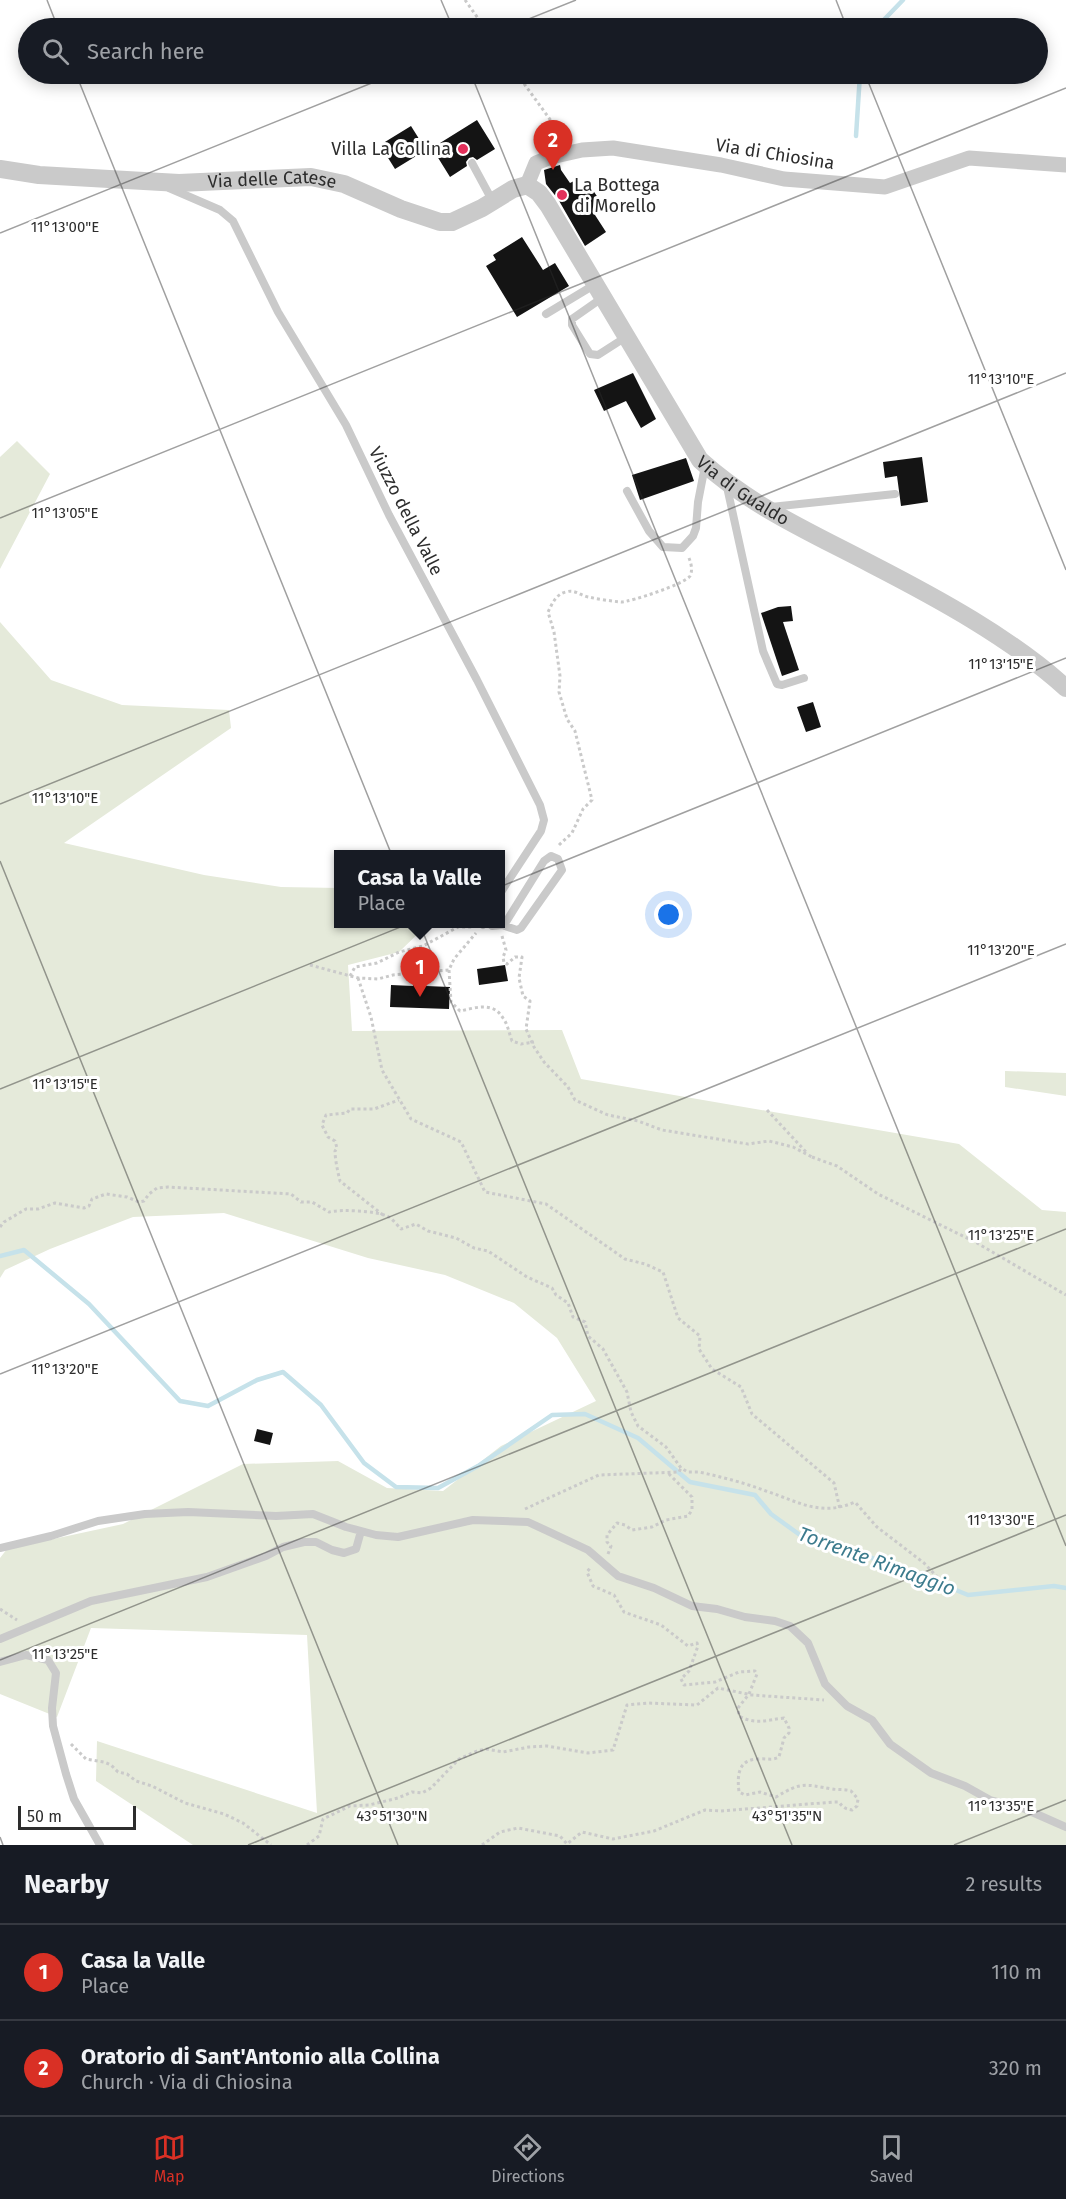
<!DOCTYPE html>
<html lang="en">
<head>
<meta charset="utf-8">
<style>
	:root { --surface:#171b24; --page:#242831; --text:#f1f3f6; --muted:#9ea1a6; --line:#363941; --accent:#d93025 }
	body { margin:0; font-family:"Fira Sans",sans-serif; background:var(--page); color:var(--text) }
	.scale { position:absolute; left:18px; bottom:15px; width:118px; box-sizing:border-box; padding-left:6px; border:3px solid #2d2d2d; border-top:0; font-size:16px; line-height:21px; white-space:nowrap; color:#2d2d2d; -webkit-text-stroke:4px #fff; paint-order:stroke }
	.you { position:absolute; left:669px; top:915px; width:21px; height:21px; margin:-15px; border:4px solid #fff; border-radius:50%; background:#1a73e8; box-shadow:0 0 0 9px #1a73e833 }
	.badge { display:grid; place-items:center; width:39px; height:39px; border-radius:50%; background:var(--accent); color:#fff; font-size:20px; font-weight:700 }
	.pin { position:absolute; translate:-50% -50px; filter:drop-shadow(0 2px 3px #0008) }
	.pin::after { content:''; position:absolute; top:32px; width:21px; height:18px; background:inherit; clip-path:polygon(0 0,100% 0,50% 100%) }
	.popup { position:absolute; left:334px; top:850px; width:171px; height:78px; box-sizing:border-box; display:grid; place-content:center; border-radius:0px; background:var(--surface); filter:drop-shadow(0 2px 4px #0005); font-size:20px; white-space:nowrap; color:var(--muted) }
	.popup b { font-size:22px; color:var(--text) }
	.popup::after { content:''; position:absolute; left:50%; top:100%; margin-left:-12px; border:12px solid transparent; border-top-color:var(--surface) }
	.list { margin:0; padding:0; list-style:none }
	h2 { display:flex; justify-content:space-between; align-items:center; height:78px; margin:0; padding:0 24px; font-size:26px }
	h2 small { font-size:20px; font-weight:400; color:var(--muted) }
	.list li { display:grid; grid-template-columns:39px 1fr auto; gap:18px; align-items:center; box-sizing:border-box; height:96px; padding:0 24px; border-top:2px solid var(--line) }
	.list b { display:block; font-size:22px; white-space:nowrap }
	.list p { margin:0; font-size:20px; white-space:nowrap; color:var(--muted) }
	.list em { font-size:20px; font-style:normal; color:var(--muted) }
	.icon { flex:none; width:33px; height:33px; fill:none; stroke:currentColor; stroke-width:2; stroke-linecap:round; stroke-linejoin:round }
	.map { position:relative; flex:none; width:1066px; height:1845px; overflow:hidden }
	.search { position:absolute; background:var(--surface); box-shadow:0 3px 15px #0003; left:18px; right:18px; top:18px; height:66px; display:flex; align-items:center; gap:15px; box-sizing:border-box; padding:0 21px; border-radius:33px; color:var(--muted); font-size:22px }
	.sheet { height:270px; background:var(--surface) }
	nav { display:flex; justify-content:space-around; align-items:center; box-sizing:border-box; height:84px; border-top:2px solid var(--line); background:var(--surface); font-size:16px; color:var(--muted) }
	nav a { display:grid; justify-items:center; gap:3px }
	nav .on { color:var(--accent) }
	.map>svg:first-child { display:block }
	.green { fill:#e5eada }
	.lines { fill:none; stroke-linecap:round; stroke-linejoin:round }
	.stream { stroke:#c6e2ea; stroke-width:4.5 }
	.building { fill:#141414 }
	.path { stroke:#cacaca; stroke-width:3; stroke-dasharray:3 3; stroke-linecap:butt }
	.service { stroke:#cacaca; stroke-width:8 }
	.minor { stroke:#cacaca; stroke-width:15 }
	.tertiary { stroke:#cacaca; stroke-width:18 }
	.ticks { fill:none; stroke:#2d2d2d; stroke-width:1.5; stroke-opacity:0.45 }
	.poi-dot { fill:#e32f5a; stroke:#fff; stroke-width:2 }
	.labels { text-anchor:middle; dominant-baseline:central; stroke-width:6; stroke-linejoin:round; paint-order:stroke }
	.poi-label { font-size:18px; fill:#2d2d2d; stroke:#fff; text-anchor:end }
	.street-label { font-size:18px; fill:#2d2d2d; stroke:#fff }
	.water-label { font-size:20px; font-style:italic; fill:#3c7b8d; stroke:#fff }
	.ticks-label { font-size:15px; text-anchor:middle; fill:#2d2d2d; stroke:#fff; stroke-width:6; stroke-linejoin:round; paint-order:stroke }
</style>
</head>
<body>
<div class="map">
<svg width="1066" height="1845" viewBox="0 0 1066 1845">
	<rect width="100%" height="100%" fill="#fff"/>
	<path class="green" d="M17,441L50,474L0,569V457Z
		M0,622L51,680L122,705L229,710L231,728L64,843L204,875L281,887L339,888V924H428L399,952L348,965L352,1031L562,1030L581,1079L959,1144L1042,1210L1066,1212V1845H193L96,1781L97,1741L317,1813L307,1635L91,1628L57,1717L0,1694V1558L7,1549L123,1524L243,1464L338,1461L387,1488L443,1491L501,1446L596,1401L557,1338L514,1303L445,1275L368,1258L224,1213L133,1217L50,1249L5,1270L0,1278Z
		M1005,1071L1066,1073V1096L1005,1087Z"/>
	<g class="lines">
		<path class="stream" d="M876,28L903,0
			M856,136L860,74
			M0,1256L24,1250L89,1304L180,1401L208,1406L257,1380L283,1372L321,1405L364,1463L396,1487L438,1488L478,1466L552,1415L585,1414L638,1438L690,1482L755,1495L771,1514L800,1535L900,1567L968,1595L1054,1586L1066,1588"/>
	</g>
	<path class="building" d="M477,120L495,149L477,160L473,157L469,158L466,162L467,166L450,177L432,148Z
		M411,126L426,150L395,169L380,145Z
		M560,165L561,170L570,183L574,181L580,190L588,183L605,208L595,215L606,232L585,246L558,199L546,184L544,170Z
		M522,237L543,270L555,263L569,286L517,317L486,266L496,260L493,255Z
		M633,373L656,419L641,428L626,401L604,411L594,390Z
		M922,457L928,502L901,506L897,476L885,478L883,462Z
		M686,458L694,481L640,500L632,475Z
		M791,606L793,621L783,622L799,670L782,676L761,613L778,607Z
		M813,702L821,727L806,732L797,707Z
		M505,965L508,981L479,985L477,969Z
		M414,976H426V986L450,987L449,1009L390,1007L391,985L413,986Z
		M257,1429L273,1433L270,1445L254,1441Z"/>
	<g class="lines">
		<path class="path" d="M465,0L485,28
			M517,74L565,140
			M559,845L572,833L583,809L592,800L575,731L567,719L559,692L560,676L554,632L548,612C552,604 556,594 566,592C574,589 580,595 588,597C598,599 610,601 621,602C630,602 685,584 690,576C693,570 691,563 689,558
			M502,936L506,950L503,957L504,963L507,964L515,957H522L519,978L523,996L530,1001L526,1029L534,1047L544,1062L568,1087L575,1100L608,1115L638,1121L662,1130L748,1144L769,1141L793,1147L812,1157
			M310,965L358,978L378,979L393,975L449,970L454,959L476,933
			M449,970L451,1002L460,1011C475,1008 493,1001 503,1018C508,1025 509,1033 512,1041L521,1044L534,1042
			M350,976L355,967L377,963L399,952L423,946L458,927H472
			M358,978L371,1017L382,1070L411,1119L461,1142L485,1192L546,1204L625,1259L645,1264L663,1272L678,1318L700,1336L699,1349L712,1369L741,1387L752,1414L834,1483L840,1509
			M767,1110L807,1153
			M812,1157L837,1166L878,1194L977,1243L1066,1295
			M383,1215L340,1181C338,1173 335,1159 335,1151L337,1148L335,1141L328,1137L322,1125L326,1115L347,1113L350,1109H374L399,1100
			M0,1227L4,1222L26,1209H38L55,1203L84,1208L89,1206L92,1199L106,1194L127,1197L139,1202L144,1201L149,1194L157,1188L168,1187L291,1194L301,1202H312L329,1212C341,1209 376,1211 387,1216C392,1218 397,1225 401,1229L416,1224L428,1231L456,1238L474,1248L488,1251L527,1277L552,1288L556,1295L568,1303L573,1317L585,1322L588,1336L603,1349L627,1392L631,1412L638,1426L666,1447L681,1468L688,1472H699C722,1477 745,1483 766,1491C799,1502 821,1517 855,1502L877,1527L924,1563L942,1582
			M525,1509L599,1475L679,1472L681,1468
			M608,1554L611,1546L607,1542V1535L617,1523L625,1525L632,1530L652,1527L666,1520L688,1516L692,1510V1497L668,1473
			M0,1609L17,1620
			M71,1744L86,1759L104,1762L111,1765L118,1772L127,1774L136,1781L152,1786L185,1803L224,1814L243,1823L271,1845
			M307,1845L319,1836L323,1819L350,1806L369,1805L398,1798L412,1792L422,1793L431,1788L459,1759L477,1751L486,1749L503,1752L529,1747L547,1746L588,1753L613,1750L627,1705L648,1703L697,1705L718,1688L752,1695L824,1700
			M482,1845L500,1832L518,1828L560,1836L567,1844L582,1832L613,1839L654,1831L705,1810L721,1811L834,1802H839C843,1808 846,1809 852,1810L857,1806L858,1799L851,1791C845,1789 838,1790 832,1789C804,1784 801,1782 776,1797L760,1792L745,1795L739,1792C737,1775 738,1759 759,1759C766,1758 772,1761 779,1757L784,1738L789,1733V1728L784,1718C767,1720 755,1725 739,1716L738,1708L749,1694L757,1674L755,1671L739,1672L715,1682L684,1685L681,1679L689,1671L698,1646L697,1643L688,1646L661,1625L624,1612L614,1595L593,1586L587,1572L590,1568"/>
		<path class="service" d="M472,163L492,200
			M169,188L220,210L233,221L278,312L346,425L389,515L477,680L540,805L544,820L541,831L501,892
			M602,298L572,319V325L590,354L598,355L626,337
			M546,314L594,285
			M727,487L763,651L777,684L782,685L804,678
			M627,491L649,531L663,547L682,548L693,536L696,528L698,502L705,466
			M771,507L895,494
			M490,924L492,926L502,925L517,930L521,928L562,870L558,859L551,856L544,861L506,922L502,925
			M483,925L484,924
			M0,1548L51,1536L98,1521L145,1514L188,1512L276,1516L313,1514L346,1527L376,1535L398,1537L473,1520L528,1522L588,1550L618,1576L654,1588L692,1606L717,1609L745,1617L775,1621L790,1626L808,1643L825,1684L847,1706L872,1720L890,1744L931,1773L965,1786L990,1800L1025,1809L1066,1827
			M0,1639L91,1601L207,1577L266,1556L283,1547L304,1542H316L332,1550L344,1553L356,1549L361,1531
			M0,1662L26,1655L48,1660L56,1673L52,1708L53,1726L66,1774L74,1799L100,1845"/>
		<path class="minor" d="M527,185L536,163L551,157L582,150L613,148L721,165L784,179L885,187L969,158L1066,165"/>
		<path class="tertiary" id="s1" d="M0,169L39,175L179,183L311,177L344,184L401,209L440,222H452L482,208L513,189L527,185L539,193L548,205L700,460C752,507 810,532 871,564C937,598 1011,638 1066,688"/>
	</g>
	<path class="ticks" d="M47,0L58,28M441,0L453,28M836,0L847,28M506,28L576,0M76,74L792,1845M471,74L1066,1546M865,74L1066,570M0,233L394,74M0,518L1066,88M0,804L1066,373M0,861L398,1845M0,1089L1066,658M0,1374L1066,944M0,1660L1066,1229M0,1837L3,1845M248,1845L1066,1515M954,1845L1066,1800"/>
	<g class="poi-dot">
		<circle cx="463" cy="149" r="6"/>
		<circle cx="562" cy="195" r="6"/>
	</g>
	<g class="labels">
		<g class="poi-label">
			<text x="451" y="149">Villa La Collina</text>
			<text x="574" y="185" text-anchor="start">La Bottega<tspan x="574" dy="21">di Morello</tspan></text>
		</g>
		<g class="street-label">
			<text transform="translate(775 154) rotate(9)">Via di Chiosina</text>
			<text stroke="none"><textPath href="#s1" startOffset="273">Via delle Catese</textPath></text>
			<text stroke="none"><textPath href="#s1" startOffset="924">Via di Gualdo</textPath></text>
			<text transform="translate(406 511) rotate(63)">Viuzzo della Valle</text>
		</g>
		<g class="water-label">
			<text transform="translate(877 1561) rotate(20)">Torrente Rimaggio</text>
		</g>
	</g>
	<g class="ticks-label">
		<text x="65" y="232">11°13'00"E</text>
		<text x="1001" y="384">11°13'10"E</text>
		<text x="65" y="518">11°13'05"E</text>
		<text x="1001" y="669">11°13'15"E</text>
		<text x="65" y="803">11°13'10"E</text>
		<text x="1001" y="955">11°13'20"E</text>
		<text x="65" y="1089">11°13'15"E</text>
		<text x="1001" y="1240">11°13'25"E</text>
		<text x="65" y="1374">11°13'20"E</text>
		<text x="1001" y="1525">11°13'30"E</text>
		<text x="65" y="1659">11°13'25"E</text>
		<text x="1001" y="1811">11°13'35"E</text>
		<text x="392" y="1821">43°51'30"N</text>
		<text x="787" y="1821">43°51'35"N</text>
	</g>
</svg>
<div class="scale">50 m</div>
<div class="you"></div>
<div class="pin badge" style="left:420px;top:997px">1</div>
<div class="popup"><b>Casa la Valle</b>Place</div>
<div class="pin badge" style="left:553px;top:170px">2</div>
<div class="search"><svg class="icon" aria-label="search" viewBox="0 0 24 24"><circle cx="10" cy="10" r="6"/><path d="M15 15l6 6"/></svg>Search here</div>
</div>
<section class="sheet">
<h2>Nearby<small>2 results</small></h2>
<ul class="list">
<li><span class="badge">1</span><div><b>Casa la Valle</b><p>Place</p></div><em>110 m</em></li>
<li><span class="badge">2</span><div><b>Oratorio di Sant'Antonio alla Collina</b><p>Church · Via di Chiosina</p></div><em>320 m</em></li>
</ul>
</section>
<nav>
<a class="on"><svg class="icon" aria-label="map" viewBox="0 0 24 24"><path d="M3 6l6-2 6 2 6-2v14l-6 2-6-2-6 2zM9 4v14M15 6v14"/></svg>Map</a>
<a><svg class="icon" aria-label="directions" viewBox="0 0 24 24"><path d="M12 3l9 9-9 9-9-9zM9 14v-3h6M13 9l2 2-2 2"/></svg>Directions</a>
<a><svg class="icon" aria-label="saved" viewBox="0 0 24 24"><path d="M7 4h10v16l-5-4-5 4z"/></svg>Saved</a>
</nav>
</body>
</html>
